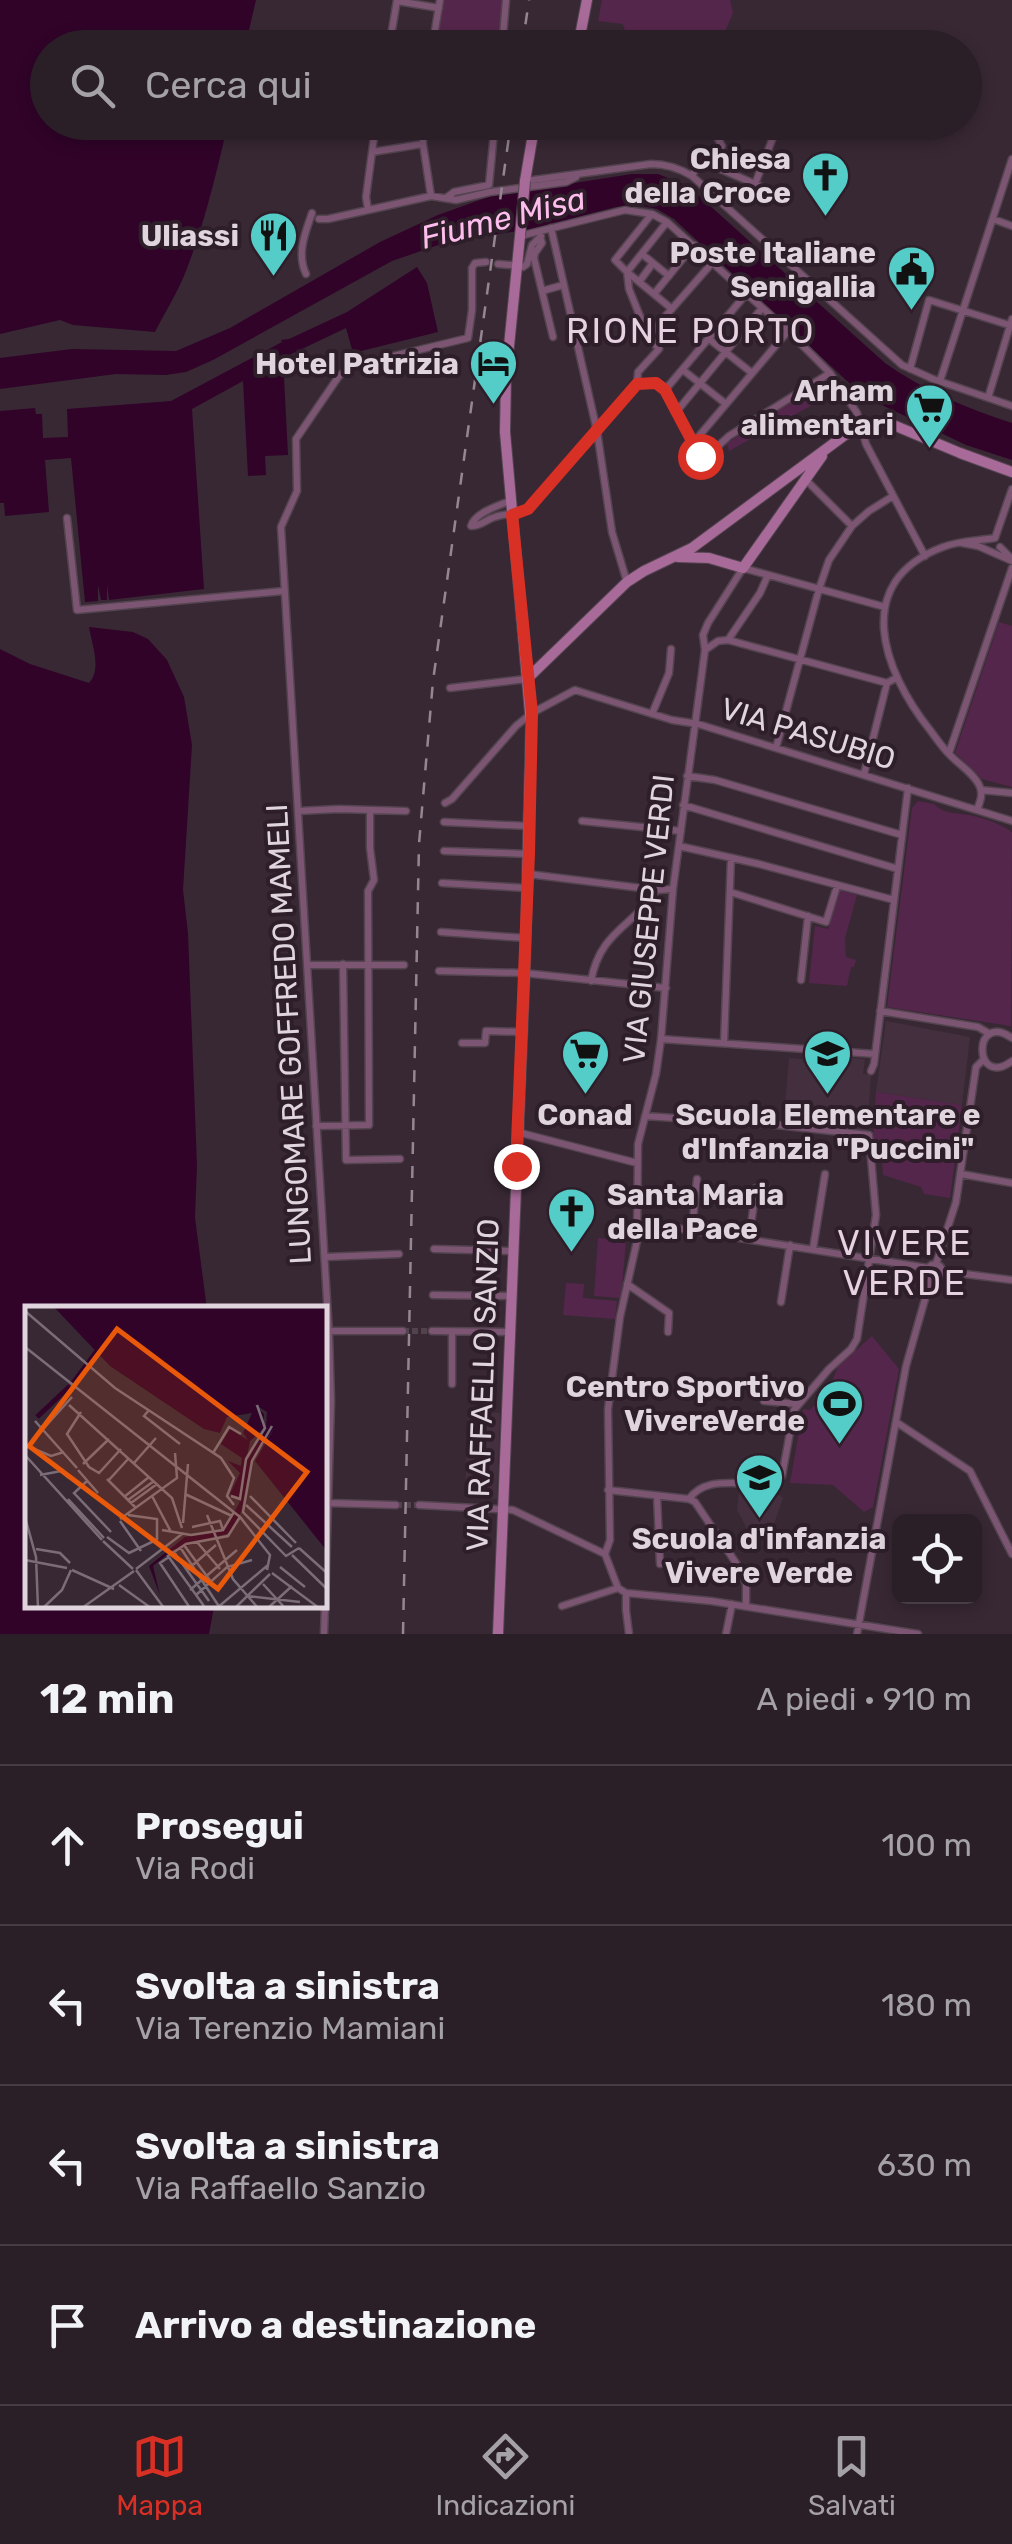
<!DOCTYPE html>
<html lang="it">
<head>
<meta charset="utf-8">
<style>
	:root { --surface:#2a1e27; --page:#32272f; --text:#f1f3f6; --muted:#a5a2a7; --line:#463c44; --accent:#d93025 }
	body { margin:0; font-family:Rubik,sans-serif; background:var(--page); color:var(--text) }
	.controls { position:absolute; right:30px; bottom:30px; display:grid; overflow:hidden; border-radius:15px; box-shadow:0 5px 15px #0003 }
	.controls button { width:90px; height:90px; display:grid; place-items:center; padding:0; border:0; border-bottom:2px solid var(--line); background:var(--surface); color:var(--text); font:50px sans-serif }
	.stop { position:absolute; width:30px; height:30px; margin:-22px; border:8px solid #d93025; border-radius:50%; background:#fff }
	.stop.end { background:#d93025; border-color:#fff; box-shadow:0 2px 10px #0008 }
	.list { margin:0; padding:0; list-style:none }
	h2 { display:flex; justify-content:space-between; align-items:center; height:130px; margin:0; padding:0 40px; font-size:42px }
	h2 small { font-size:32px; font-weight:400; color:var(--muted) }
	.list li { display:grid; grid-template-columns:65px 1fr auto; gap:30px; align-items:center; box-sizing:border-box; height:160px; padding:0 40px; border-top:2px solid var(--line) }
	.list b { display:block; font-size:38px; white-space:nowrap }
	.list p { margin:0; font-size:32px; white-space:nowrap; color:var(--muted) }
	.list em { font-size:32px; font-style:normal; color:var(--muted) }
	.icon { flex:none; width:55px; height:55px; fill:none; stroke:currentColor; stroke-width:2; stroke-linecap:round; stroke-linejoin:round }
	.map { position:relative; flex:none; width:1012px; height:1634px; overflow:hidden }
	.search { position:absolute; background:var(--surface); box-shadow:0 5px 15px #0003; left:30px; right:30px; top:30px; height:110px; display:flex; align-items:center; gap:25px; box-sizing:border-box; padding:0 35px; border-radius:55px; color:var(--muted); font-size:38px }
	.sheet { height:770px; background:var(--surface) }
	nav { display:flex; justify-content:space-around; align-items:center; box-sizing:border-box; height:140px; border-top:2px solid var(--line); background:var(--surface); font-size:28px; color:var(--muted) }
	nav a { display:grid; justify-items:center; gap:5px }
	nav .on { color:var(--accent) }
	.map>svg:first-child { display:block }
	.built { fill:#442f3f }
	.green { fill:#55264b }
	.water { fill:#310329 }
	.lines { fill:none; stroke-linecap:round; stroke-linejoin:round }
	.street-tunnel { stroke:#51424d; stroke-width:6; stroke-dasharray:6 3; stroke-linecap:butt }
	.street-casing { stroke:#53444f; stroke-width:9 }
	.secondary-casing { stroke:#53444f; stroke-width:12 }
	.street { stroke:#7c5573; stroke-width:6 }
	.secondary { stroke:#a76a99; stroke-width:10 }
	.rail { stroke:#948791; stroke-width:2.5; stroke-dasharray:12 12; stroke-linecap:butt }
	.secondary-bridge-casing { stroke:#53444f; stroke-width:12; stroke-linecap:butt }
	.secondary-bridge { stroke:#a76a99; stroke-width:10 }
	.route { stroke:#d93025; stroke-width:12 }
	.labels { text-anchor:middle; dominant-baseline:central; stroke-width:8; stroke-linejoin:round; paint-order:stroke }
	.poi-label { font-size:30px; font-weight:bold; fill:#e0d5dd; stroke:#2d1e2a; text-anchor:end }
	.street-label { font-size:30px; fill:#e0d5dd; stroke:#2d1e2a }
	.water-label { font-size:32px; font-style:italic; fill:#fdbded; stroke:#2d1e2a }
	.quarter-label { font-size:35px; letter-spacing:2.5px; fill:#e6d2e1; stroke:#2d1e2a }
	.inset-river { fill:none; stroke:#310329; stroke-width:5 }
	.inset-road { fill:none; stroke:#7b6d78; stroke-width:2.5 }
	.view { fill:#e8590c; fill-opacity:0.15; stroke:#e8590c; stroke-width:5 }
	.inset-edge { fill:none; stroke:#e0d5dd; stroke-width:5 }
</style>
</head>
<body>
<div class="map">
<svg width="1012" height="1634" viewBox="0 0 1012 1634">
	<rect width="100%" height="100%" fill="#382834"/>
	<path class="built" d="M886,1021L970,1037L962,1105L876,1092Z
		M813,1055L865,1059L863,1074L871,1075L867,1131L819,1127V1121L784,1118L789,1058L812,1060Z
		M468,1411L500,1413L497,1499L465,1498Z
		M764,1485L783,1498L769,1538L747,1529L737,1510L739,1492Z"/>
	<path class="green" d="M444,0H503L499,47H436Z
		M602,0H730L733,13L718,47L659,48L656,45L653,47H630L623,24L598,21Z
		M812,388L821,400L729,451L727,444L729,442Z
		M999,622L1012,626V787L982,779L955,753Z
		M918,801L934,804C946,816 958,812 973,816C987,819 1000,824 1012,832L1011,1026L887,1007L912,808Z
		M840,890L857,895L845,938L846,957L856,960L854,967H851L847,986L809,983L815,926L828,929Z
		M876,1092L962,1105L950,1198L924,1194L921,1187L883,1175L881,1144L873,1142Z
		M598,1238L626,1241L621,1298L594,1296Z
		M566,1283L584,1284L583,1298L617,1301L615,1319L563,1315Z
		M872,1336L899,1369L873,1507L864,1512L833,1485L790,1483L803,1409L810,1410L828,1392L838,1366Z"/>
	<path class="water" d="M0,0H256L245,47L48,48V122L228,123C216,175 204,226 184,276C176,295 164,314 155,332L73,325L60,320L0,334Z
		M632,174H658L688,186L885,363C923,390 968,409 1012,423V460L966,445L863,396L674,219L657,209L638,205L616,207L527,230L456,239L392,261L213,360L186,372L166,375L116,374L0,389V358L72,349L176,351L230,328L380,242L438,215L491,196Z
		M417,267L427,283L438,332L353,353L346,328L283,358L288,455L265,456L266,475L248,476L243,381L192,409L204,589L109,600L107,584V600H101L98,585V601L85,602L71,458L45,460L49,512L5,516L4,503H0V411L35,408L36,414H42L43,438L68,437L67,409L171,401L282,342L281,340L289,339L347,312Z
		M89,627L133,632L148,639L167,660L184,697L192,745L183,890L188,933L197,1165L195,1218L207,1309H28V1606L214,1607L209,1634H0V649L30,664L89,683C102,669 92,645 89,627Z"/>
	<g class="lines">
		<path class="street-tunnel" d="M403,1331H432
			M396,1505H419"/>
		<defs>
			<path id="street" d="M397,1L439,8
				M389,48L397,0
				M432,48L440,0
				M502,48L506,0
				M423,122V144L431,196
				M709,122L722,146L711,165
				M372,152L423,144
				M692,175L700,163L711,165L783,196
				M526,181L651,164C667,164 679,168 692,176L902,365L933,379L1012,406
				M755,184L779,122
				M446,198L454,192L489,185L495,122
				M368,210L366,197L376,122
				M319,219H328L431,196L456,200L490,192L566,182L576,177
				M993,219L1012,226
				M667,222L627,272L672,309
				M551,228L597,431L612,532L627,582
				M520,236L625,210L652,214L667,222L788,331L830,373L857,413L866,444L925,556
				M540,237L542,243L535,253L534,258L553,337
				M642,254L669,276
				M498,264L511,265
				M523,267L527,264L532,245L541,236
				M306,274C296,253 306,231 312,213
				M639,282L653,263
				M542,291L563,285
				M654,294L694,245
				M648,336L713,262
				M709,339L752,373
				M910,369L929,300L1012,326
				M683,370L726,404
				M940,381L1012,159
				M637,384L638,372L659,349L648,336L629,289L627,272L615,260L651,215
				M665,390L747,293
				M988,398L1012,319
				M677,411L762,308
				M694,442L788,331
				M806,480L852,526
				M510,501C497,506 475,513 471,526C481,526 485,520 495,517C506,513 517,515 528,509L637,384L656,383L665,390L700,456L705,458L729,436L830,373
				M67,518L77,610L284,591
				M995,538L1012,489
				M962,543L978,546L1012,561
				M1000,547L1012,559
				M728,640L760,593L768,575
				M705,650L718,641L728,640L887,683L896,678
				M450,688L526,679
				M652,714L669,673L671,649
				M776,748L819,589L829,560L852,526L869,511L893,496
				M949,753L1012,568
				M864,774L887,683
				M687,776L715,780L902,835
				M981,790L1012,793
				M445,803L452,799L516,726L532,713L575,690L672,720L698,724L1012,821
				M683,805L898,869
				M977,810C980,802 983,795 980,787C975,774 958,764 949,754C942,747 936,738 930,730C883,671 850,582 943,547C961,540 978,541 995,538
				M298,811L339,809L406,811
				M582,821L681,831
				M444,822L528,826
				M679,846L759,864L894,900
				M444,851L528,854
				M528,874L657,890L673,889
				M442,883L527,888
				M730,892L826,922L837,886
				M441,932L525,938
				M343,964L346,1160L400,1159
				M308,965H404
				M439,971L524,973L666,988
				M801,980L808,916
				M591,981C600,931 633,927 657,890
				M880,1011L978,1027L990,1034
				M1012,1038C972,1010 973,1090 1012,1061
				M661,1039L875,1054
				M462,1043H485L486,1031L522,1032
				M724,1043L731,858
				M871,1071L874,1064L908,788
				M645,1116L777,1125L869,1135L876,1215L857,1339L851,1349L829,1369L794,1410L782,1476C754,1494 710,1469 689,1499
				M316,1126L369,1125L368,891L374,880L370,848V810
				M517,1132L637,1163
				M961,1174L1012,1183
				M638,1222L928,1268
				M692,1230L697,1179
				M749,1239L756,1188L767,1189
				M434,1249L513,1251
				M813,1249L825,1174
				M325,1257L399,1254
				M928 1271a7 7 0 1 1 14 0a7 7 0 1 1-14 0Z
				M936,1264L956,1202L976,1067L984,1059
				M942,1271L1012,1280
				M627,1284L669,1313L668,1332
				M433,1295L512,1296
				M781,1302L790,1245
				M329,1331H403
				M432,1331L510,1332
				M452,1332V1384
				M764,1401L798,1404
				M896,1422L970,1471L1012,1554
				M608,1490L689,1499L695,1502L740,1569L746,1584V1606
				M657,1496L660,1564
				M329,1503L396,1505
				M419,1505L513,1510L605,1554
				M605,1554L610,1540L608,1409L620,1317L637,1241L638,1144L656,1074L661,1039L673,889L705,650L703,635L708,623L743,568L885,607
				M605,1554L618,1588
				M618,1588L626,1593L711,1601L918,1634
				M626,1593V1610L629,1634
				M325,1606L331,1401L329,1334L281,527L297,491L296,439L339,376L352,366L468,338L472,310V268L475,263L486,262
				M562,1606L618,1588
				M324,1634L325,1606
				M726,1634L732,1604
				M857,1634L906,1366L931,1278"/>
			<path id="secondary" d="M574,48L580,36L587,0
				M525,181L535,122
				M678,557L709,558L743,568L822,456
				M527,679L627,582L644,571L692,548L845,435L869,424L877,422L891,424L960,453L1012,472
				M498,1634L525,966L531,724L505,432L506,376L520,236"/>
		</defs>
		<use href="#street" class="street-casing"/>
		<use href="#secondary" class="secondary-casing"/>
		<use href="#street" class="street"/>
		<use href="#secondary" class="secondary"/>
		<path class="rail" d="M522,48L529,0
			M403,1634L419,844L433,681L511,122"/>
		<defs>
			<path id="secondary-bridge" d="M520,236L525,181"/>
		</defs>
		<use href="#secondary-bridge" class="secondary-bridge-casing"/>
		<use href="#secondary-bridge" class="secondary-bridge"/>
	</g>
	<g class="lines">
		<path class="route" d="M516,1166L529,854L532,713L512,515L528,509L637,384L656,383L665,390L700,456"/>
	</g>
	<defs>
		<symbol id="church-pin" viewBox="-11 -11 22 30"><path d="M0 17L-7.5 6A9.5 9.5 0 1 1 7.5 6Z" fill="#54cdc8" stroke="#2d1e2a"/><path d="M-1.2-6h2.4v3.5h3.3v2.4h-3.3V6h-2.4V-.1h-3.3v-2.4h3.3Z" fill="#111"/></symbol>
		<symbol id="restaurant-pin" viewBox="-11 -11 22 30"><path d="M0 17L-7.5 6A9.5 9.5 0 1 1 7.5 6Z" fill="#54cdc8" stroke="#2d1e2a"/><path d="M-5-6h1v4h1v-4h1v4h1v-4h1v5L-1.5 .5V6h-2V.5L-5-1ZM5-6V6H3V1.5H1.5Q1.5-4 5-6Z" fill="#111"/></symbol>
		<symbol id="civic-pin" viewBox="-11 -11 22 30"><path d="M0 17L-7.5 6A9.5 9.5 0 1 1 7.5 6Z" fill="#54cdc8" stroke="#2d1e2a"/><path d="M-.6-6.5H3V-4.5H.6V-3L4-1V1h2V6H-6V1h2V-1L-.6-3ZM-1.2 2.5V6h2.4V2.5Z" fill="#111"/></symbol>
		<symbol id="hotel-pin" viewBox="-11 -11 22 30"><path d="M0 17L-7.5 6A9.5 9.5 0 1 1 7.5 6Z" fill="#54cdc8" stroke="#2d1e2a"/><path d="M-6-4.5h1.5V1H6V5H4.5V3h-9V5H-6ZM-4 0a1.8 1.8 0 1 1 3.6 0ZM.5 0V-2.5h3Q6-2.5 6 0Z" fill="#111"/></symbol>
		<symbol id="supermarket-pin" viewBox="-11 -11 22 30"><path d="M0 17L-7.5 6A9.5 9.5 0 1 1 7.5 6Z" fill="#54cdc8" stroke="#2d1e2a"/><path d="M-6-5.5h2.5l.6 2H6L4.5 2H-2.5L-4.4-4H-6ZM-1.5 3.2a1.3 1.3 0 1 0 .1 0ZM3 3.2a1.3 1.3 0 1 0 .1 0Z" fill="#111"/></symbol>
		<symbol id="school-pin" viewBox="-11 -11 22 30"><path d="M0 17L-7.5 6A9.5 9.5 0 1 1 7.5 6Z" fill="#54cdc8" stroke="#2d1e2a"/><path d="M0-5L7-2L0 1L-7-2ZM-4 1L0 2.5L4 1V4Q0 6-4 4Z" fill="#111"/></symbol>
		<symbol id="stadium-pin" viewBox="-11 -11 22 30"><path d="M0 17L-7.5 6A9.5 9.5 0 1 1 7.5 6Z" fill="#54cdc8" stroke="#2d1e2a"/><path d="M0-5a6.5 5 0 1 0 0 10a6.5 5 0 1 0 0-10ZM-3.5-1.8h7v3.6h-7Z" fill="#111"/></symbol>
	</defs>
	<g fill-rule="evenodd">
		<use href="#church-pin" x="798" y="148" width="55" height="75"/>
		<use href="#restaurant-pin" x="246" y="208" width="55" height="75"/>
		<use href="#civic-pin" x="884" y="242" width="55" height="75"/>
		<use href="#hotel-pin" x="466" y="336" width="55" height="75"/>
		<use href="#supermarket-pin" x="902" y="380" width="55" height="75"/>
		<use href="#supermarket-pin" x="558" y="1026" width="55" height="75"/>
		<use href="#school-pin" x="800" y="1026" width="55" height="75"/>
		<use href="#church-pin" x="544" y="1184" width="55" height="75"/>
		<use href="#stadium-pin" x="812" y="1376" width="55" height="75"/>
		<use href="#school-pin" x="732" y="1450" width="55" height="75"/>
	</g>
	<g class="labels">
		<g class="poi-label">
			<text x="791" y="159">Chiesa<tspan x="791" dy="34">della Croce</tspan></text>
			<text x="239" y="236">Uliassi</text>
			<text x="876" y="253">Poste Italiane<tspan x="876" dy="34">Senigallia</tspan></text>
			<text x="459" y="364">Hotel Patrizia</text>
			<text x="894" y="391">Arham<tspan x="894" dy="34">alimentari</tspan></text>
			<text x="585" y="1115" text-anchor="middle">Conad</text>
			<text x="828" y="1115" text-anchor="middle">Scuola Elementare e<tspan x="828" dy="34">d'Infanzia "Puccini"</tspan></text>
			<text x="607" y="1195" text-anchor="start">Santa Maria<tspan x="607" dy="34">della Pace</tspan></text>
			<text x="805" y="1387">Centro Sportivo<tspan x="805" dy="34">VivereVerde</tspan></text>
			<text x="759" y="1539" text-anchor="middle">Scuola d'infanzia<tspan x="759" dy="34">Vivere Verde</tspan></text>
		</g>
		<g class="street-label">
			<text transform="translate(808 734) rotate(17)">VIA PASUBIO</text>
			<text transform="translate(649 919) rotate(-84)">VIA GIUSEPPE VERDI</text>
			<text transform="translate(289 1034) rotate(-93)">LUNGOMARE GOFFREDO MAMELI</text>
			<text transform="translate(483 1385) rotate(-88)">VIA RAFFAELLO SANZIO</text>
		</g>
		<g class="water-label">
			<text transform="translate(503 218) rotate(-14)">Fiume Misa</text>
		</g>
		<g class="quarter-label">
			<text x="691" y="331">RIONE PORTO</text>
			<text x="905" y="1243">VIVERE<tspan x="905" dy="40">VERDE</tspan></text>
		</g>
	</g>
	<g transform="translate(25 1306)">
		<rect width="302" height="302" fill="#382834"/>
		<path d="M28,0H302V245L230,155L250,121L226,156L216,206L204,227L148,244L128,260L135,289L124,260L160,231L197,225L214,198L222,155L241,121L242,106L229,98L239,108L238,123L225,135L214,191L205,188L215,167L203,155L216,160L217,152L196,138L205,123L223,134L218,127L227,107L202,111L195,127L179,123L85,60Z" fill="#310329"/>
		<path class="inset-river" d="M48,77L72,45M12,111L45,80"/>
		<path class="inset-road" d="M0,5L90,82L196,152L209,172L202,190L209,199M0,41L215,211L245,249L242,264M44,99L147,192L157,222M124,104L119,110L155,138M56,106L42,128L64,161L74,167L96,143M10,115L52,162M247,120L227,155L218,206L261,250L274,242M2,140L26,150L39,146M0,143L47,91M188,147L204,121L216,128M0,149L77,234M109,157L131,132M58,158L84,133M53,164L73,187M15,169L36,165L44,172M82,173L111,202M62,175L49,187L86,226M83,175L104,152M160,188L207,210M127,190L146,226M206,190L215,193L221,153L240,122L232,99M225,190L271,237M99,191L124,171M43,193L79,232M103,194L129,175M106,197L132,178M221,199L267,241M103,209L132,213V234M182,209L208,273L233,302M0,211L11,251L13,302M95,213L152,172L150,147M95,215L116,245M158,217L163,158M167,221L195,215L198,224M137,224L166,229L198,224L209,206M82,231L104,247L131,234M78,235L108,263M172,236L195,263M159,239L192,284M155,241L195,302M274,242L303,268M11,243L35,247L45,257M149,246L184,295M267,249L303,284M144,251L135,257L165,302M0,254L42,262M255,261L280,281M111,263L157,228M47,264L89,283M111,264L139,302M162,264L191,239M247,267L294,302M238,278L260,302M94,279L126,302M165,284L212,244M171,289L202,261L227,254M223,290L275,296M179,300L143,250L161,238L203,230L215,211M18,302L37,284L46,264M57,302L109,265M192,302L243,259M210,302L245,268M243,302L267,280"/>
		<path class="view" d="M92,23L282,166L193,283L4,140Z"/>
		<rect width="302" height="302" class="inset-edge"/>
	</g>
</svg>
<div class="controls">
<button><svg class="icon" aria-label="locate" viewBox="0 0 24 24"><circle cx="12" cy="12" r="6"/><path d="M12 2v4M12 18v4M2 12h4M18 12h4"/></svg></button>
</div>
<div class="stop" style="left:700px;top:456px"></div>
<div class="stop end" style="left:516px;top:1166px"></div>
<div class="search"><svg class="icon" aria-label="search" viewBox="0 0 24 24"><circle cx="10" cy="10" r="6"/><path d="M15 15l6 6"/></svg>Cerca qui</div>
</div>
<section class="sheet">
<h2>12 min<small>A piedi · 910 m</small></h2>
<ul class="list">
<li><svg class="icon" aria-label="ahead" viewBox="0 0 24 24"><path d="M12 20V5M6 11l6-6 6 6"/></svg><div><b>Prosegui</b><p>Via Rodi</p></div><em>100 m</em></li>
<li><svg class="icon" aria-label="left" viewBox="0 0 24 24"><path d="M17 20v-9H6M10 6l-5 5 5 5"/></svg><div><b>Svolta a sinistra</b><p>Via Terenzio Mamiani</p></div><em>180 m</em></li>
<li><svg class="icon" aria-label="left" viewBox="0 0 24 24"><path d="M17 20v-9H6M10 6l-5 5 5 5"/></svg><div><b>Svolta a sinistra</b><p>Via Raffaello Sanzio</p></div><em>630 m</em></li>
<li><svg class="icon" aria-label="arrive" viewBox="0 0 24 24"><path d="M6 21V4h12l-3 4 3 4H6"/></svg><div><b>Arrivo a destinazione</b></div></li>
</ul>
</section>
<nav>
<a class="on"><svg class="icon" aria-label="map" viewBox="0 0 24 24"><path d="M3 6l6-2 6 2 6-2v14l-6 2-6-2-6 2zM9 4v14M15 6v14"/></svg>Mappa</a>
<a><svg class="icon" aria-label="directions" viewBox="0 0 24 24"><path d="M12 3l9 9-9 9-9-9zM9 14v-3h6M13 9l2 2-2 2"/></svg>Indicazioni</a>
<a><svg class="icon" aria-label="saved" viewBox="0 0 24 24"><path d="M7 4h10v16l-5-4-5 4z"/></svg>Salvati</a>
</nav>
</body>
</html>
